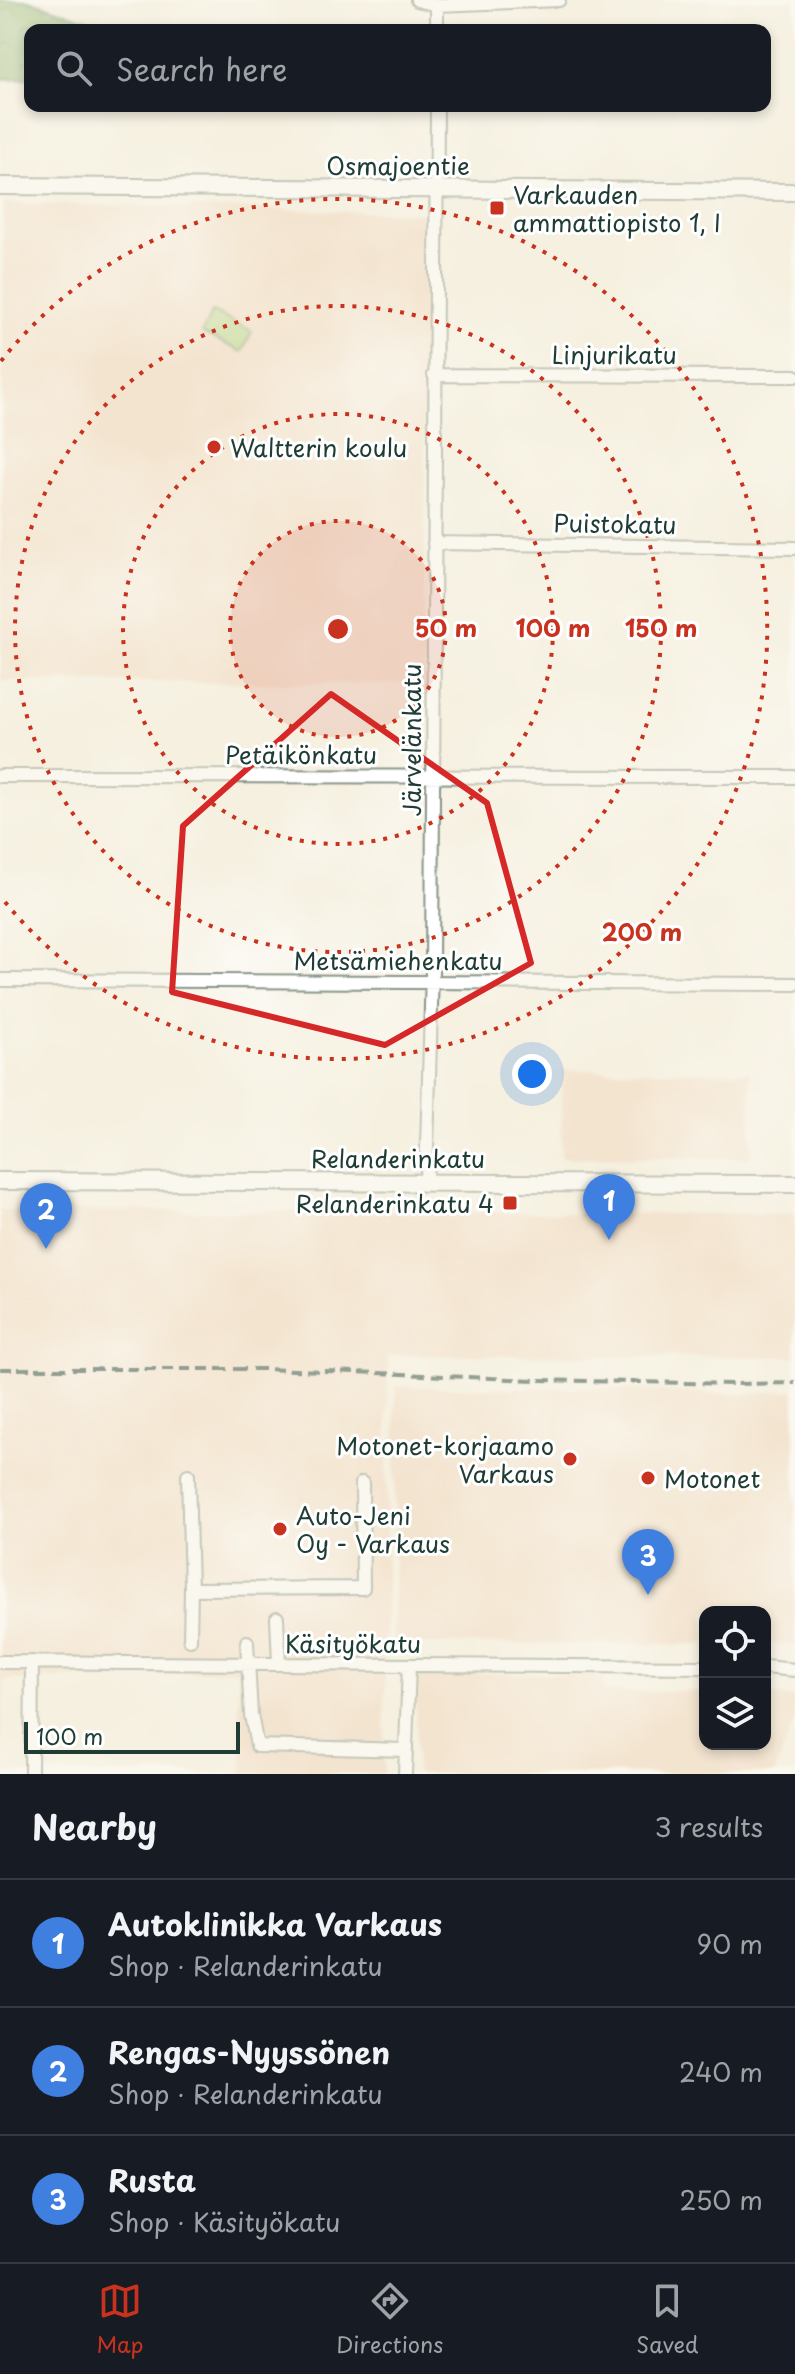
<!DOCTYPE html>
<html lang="en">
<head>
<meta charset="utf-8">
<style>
	:root { --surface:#171b24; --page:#20242c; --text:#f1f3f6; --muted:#9ea1a6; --line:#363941; --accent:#c8321e }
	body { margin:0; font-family:"Playpen Sans",sans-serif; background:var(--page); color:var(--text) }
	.controls { position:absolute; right:24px; bottom:24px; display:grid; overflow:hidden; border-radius:16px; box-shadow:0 4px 12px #0003 }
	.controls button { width:72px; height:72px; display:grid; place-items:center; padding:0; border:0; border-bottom:2px solid var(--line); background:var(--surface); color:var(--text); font:40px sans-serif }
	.scale { position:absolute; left:24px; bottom:20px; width:216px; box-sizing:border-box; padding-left:8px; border:4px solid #1f3d34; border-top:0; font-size:22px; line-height:28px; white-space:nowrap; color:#1f3d34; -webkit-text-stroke:6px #fff; paint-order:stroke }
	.you { position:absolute; left:532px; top:1074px; width:28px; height:28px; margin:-20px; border:6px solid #fff; border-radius:50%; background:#1a73e8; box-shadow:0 0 0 12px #1a73e833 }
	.badge { display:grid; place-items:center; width:52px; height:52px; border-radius:50%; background:var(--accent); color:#fff; font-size:26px; font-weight:700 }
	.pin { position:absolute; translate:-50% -66px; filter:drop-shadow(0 2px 4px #0008) }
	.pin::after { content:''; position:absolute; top:42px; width:28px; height:24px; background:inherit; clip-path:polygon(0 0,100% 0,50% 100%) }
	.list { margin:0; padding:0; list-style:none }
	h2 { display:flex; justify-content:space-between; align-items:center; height:104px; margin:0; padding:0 32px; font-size:34px }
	h2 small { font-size:26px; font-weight:400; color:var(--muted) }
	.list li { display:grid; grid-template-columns:52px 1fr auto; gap:24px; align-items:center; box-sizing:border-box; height:128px; padding:0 32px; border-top:2px solid var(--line) }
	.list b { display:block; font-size:30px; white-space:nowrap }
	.list p { margin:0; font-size:26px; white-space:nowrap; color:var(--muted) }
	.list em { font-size:26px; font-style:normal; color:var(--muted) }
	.icon { flex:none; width:44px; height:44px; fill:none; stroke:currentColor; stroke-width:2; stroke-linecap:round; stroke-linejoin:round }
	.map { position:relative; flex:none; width:795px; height:1774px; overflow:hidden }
	.search { position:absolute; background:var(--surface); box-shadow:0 4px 12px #0003; left:24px; right:24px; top:24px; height:88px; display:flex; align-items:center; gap:20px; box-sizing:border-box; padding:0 28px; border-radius:16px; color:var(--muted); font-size:30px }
	.sheet { height:488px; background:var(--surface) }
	nav { display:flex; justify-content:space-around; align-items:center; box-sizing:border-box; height:112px; border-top:2px solid var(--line); background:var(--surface); font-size:22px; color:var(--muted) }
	nav a { display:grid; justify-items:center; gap:4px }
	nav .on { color:var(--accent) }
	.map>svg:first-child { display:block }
	.built { fill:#f0d6bc }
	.green { fill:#aed17a; stroke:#668757; stroke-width:2 }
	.forest { fill:url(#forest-crowns); stroke:#54784f; stroke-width:2 }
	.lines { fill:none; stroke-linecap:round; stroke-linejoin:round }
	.street-casing { stroke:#8a968a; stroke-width:16 }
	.secondary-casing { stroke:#8a968a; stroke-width:20 }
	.street { stroke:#fff; stroke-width:12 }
	.secondary { stroke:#fff; stroke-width:16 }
	.rail { stroke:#1f3d34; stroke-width:4; stroke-dasharray:12 6; stroke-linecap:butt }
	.marked { fill:none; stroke:#d62828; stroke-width:6; stroke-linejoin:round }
	.ring { fill:none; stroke:#c8321e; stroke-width:4; stroke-dasharray:4 8 }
	.poi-dot { fill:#c8321e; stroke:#fff; stroke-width:3 }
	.labels { text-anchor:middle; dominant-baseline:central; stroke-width:6; stroke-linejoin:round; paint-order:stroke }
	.street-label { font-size:24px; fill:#1f3d34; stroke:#fff }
	.poi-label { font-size:24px; fill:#1f3d34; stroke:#fff; text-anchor:start }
	.centre { fill:#c8321e; stroke:#fff; stroke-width:4 }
	.ring-label { font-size:24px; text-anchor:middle; font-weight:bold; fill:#c8321e; stroke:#fff; stroke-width:6; stroke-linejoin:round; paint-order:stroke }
</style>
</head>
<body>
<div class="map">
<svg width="795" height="1774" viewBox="0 0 795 1774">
	<defs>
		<pattern id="forest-crowns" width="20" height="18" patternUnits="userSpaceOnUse" patternTransform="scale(2)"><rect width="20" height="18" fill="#8ab36a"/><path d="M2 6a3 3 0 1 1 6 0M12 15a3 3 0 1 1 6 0" fill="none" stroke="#709358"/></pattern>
	</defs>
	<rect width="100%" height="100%" fill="#fff"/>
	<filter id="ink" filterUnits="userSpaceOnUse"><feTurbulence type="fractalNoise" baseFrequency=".0125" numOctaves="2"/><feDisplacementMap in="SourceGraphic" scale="16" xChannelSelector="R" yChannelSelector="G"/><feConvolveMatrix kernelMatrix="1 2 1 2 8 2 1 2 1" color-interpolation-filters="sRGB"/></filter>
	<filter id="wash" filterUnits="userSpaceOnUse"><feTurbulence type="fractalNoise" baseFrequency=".006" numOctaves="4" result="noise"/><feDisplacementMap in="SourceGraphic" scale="32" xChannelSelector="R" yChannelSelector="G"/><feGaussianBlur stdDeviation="1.8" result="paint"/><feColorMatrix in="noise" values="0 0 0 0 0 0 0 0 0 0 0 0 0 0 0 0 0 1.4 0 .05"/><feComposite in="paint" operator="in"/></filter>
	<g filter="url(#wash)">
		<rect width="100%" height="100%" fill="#f5f0e0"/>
		<path class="built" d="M4,203L426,213L424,684L1,681Z
			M562,1070L750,1072L751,1158H561Z
			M0,1210L795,1214V1357L388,1355L384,1774H243L237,1670L4,1680L0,1768Z
			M396,1387L616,1389L734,1394L795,1390V1645L765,1644V1612H705V1644H393Z
			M416,1673L602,1674L604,1692L705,1691V1744H765V1695L795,1698V1720L774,1774H416Z"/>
		<path class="green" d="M212,312L252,331L242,352L202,333Z"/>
		<path class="forest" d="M0,0H28L120,30H30V78L0,79Z"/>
	</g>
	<g filter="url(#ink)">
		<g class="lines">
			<defs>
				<path id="street" d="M417,0L437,5L559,0
					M437,30V5
					M434,375L795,376
					M434,543L795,548
					M0,776L795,777
					M0,980L795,984
					M426,1182L432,971L437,106
					M188,1475L191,1589L190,1640
					M191,1589L363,1588L362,1483
					M277,1618L279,1664
					M247,1642L251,1715L257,1746L406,1750
					M0,1662L705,1667
					M765,1667L795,1670
					M31,1774L32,1662
					M405,1774L409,1665"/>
				<path id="secondary" d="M0,186L795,192
					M0,1181L795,1184"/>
			</defs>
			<use href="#street" class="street-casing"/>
			<use href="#secondary" class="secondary-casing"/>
			<use href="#street" class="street"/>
			<use href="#secondary" class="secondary"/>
			<path class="rail" d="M0,1369H261L356,1372L534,1380L737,1384L795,1383"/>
		</g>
	</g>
	<path d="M0 0H795V1774H0ZM331,694L487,803L531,963L385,1045L172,992L183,826Z" fill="#f5f0e0" fill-opacity=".55" fill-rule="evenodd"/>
	<path class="marked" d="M331,694L487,803L531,963L385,1045L172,992L183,826Z"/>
	<circle cx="338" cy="629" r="108" fill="#c8321e" fill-opacity=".12"/>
	<g class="ring">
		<circle cx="338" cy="629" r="108"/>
		<circle cx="338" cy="629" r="215"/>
		<circle cx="338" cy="629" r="323"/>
		<path d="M1 361A430 430 0 1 1 1 897"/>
	</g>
	<g class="poi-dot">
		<rect x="489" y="200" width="16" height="16" rx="4"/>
		<circle cx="214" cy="447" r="8"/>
		<rect x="502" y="1195" width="16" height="16" rx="4"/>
		<circle cx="570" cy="1459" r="8"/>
		<circle cx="648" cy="1478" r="8"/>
		<circle cx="280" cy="1529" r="8"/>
	</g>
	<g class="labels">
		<g class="street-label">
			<text x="398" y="165">Osmajoentie</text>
			<text x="614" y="354">Linjurikatu</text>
			<text transform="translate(615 523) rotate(1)">Puistokatu</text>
			<text transform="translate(411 740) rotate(-90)">Järvelänkatu</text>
			<text x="301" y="754">Petäikönkatu</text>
			<text x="398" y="960">Metsämiehenkatu</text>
			<text x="398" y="1158">Relanderinkatu</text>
			<text x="353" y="1643">Käsityökatu</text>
		</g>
		<g class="poi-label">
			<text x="513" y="194">Varkauden<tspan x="513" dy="28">ammattiopisto 1, I</tspan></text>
			<text x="230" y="447">Waltterin koulu</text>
			<text x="494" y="1203" text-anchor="end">Relanderinkatu 4</text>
			<text x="554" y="1445" text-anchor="end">Motonet-korjaamo<tspan x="554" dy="28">Varkaus</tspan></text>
			<text x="664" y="1478">Motonet</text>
			<text x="296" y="1515">Auto-Jeni<tspan x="296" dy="28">Oy - Varkaus</tspan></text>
		</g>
	</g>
	<circle cx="338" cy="629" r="12" class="centre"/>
	<g class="ring-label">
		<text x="446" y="637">50 m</text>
		<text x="553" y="637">100 m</text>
		<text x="661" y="637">150 m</text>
		<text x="642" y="941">200 m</text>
	</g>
</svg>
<div class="controls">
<button><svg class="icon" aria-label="locate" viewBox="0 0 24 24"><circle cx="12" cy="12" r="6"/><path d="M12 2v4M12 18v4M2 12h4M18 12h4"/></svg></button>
<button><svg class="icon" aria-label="layers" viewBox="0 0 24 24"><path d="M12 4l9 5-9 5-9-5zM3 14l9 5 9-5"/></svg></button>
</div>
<div class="scale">100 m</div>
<div class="you"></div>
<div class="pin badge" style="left:609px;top:1240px;background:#3f7fe0">1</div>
<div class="pin badge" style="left:46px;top:1249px;background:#3f7fe0">2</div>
<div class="pin badge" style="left:648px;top:1595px;background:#3f7fe0">3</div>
<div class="search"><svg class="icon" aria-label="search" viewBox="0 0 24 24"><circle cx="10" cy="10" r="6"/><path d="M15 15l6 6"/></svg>Search here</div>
</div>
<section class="sheet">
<h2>Nearby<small>3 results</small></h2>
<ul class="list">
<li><span class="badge" style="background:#3f7fe0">1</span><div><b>Autoklinikka Varkaus</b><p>Shop · Relanderinkatu</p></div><em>90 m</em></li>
<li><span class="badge" style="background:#3f7fe0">2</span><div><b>Rengas-Nyyssönen</b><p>Shop · Relanderinkatu</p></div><em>240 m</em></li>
<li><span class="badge" style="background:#3f7fe0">3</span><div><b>Rusta</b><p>Shop · Käsityökatu</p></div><em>250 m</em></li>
</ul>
</section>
<nav>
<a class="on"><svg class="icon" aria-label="map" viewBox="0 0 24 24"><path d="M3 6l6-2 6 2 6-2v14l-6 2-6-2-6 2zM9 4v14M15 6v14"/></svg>Map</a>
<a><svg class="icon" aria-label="directions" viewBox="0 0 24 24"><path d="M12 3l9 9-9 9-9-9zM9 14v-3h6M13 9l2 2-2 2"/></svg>Directions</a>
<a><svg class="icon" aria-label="saved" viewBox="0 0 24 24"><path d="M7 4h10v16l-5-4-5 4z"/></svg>Saved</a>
</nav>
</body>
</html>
